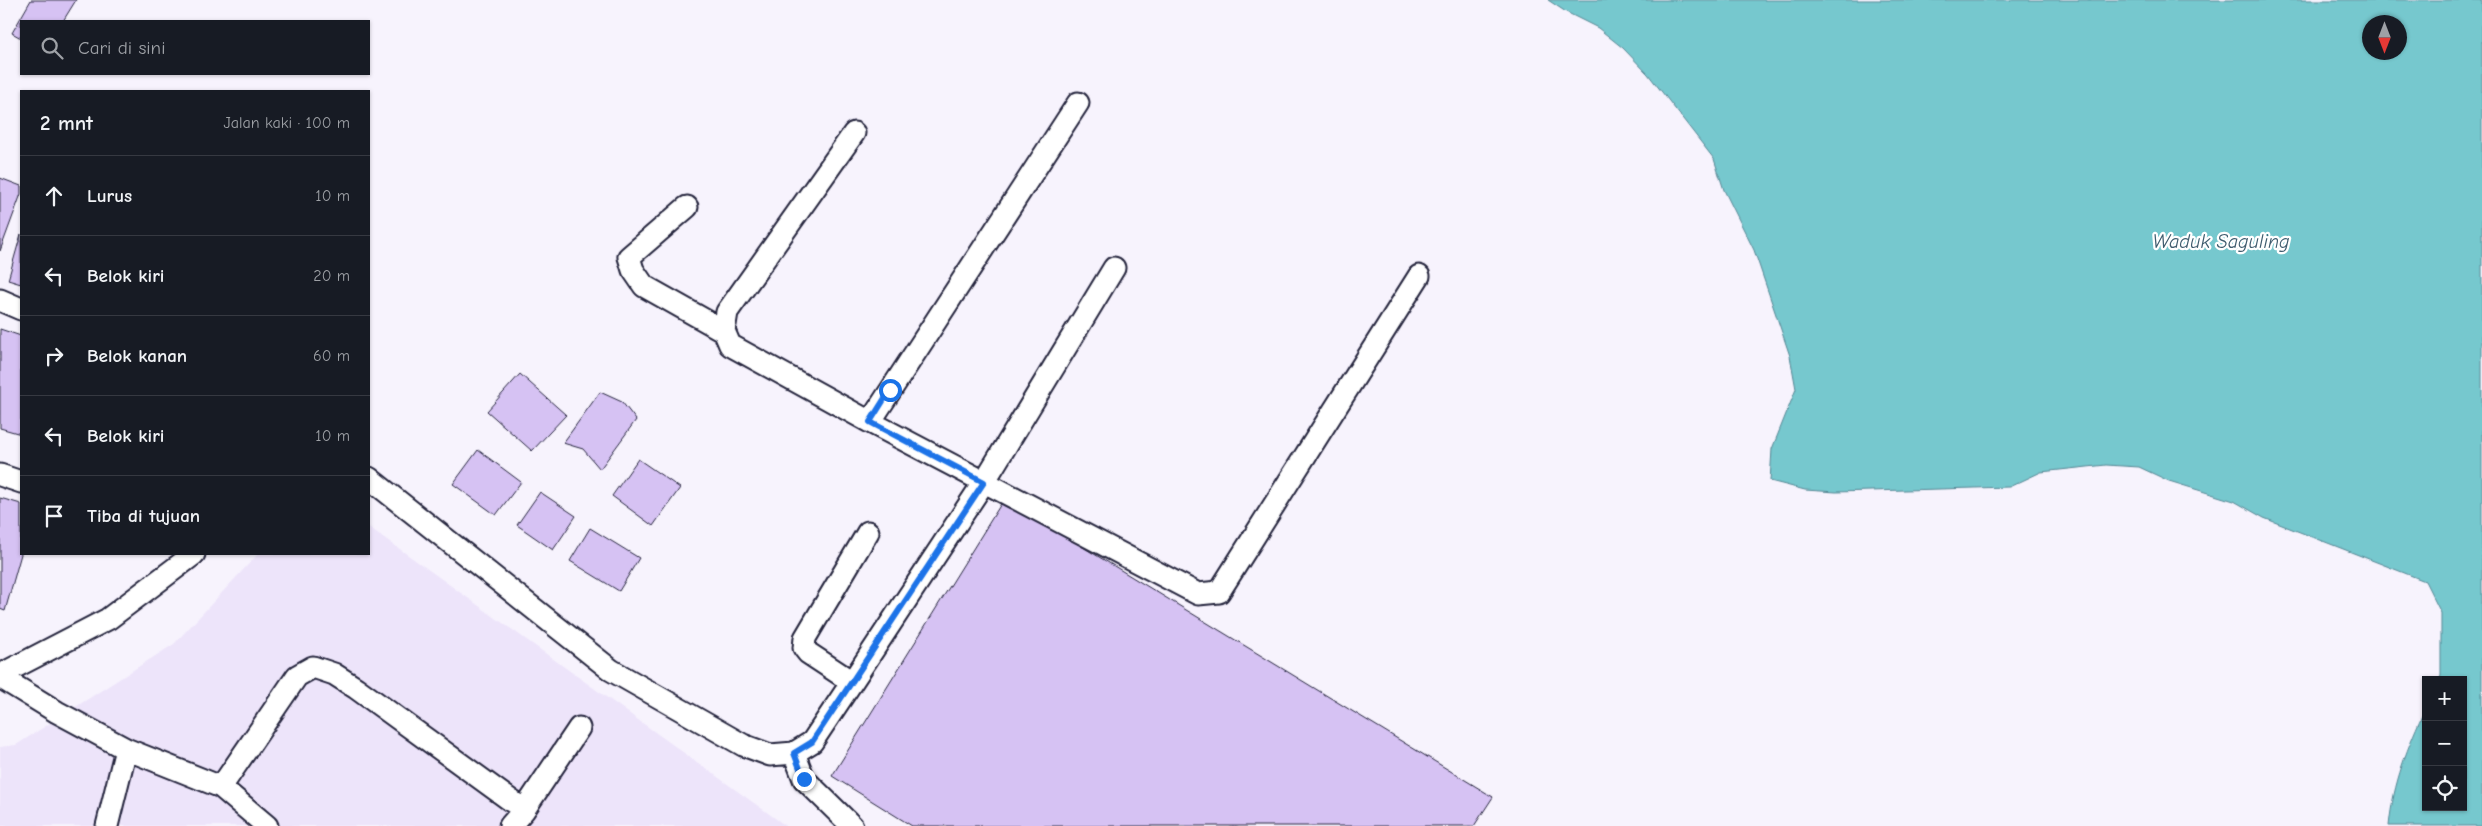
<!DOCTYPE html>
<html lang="id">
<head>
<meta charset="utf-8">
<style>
	:root { --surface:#171b24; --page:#242831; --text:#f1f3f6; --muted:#9ea1a6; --line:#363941 }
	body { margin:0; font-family:"Comic Neue",sans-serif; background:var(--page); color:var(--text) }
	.controls { position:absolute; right:15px; bottom:15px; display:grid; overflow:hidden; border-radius:0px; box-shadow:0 1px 4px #0004 }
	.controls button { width:45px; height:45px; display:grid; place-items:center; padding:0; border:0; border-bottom:1px solid var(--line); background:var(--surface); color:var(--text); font:25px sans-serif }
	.compass { position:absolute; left:2362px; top:15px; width:45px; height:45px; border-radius:50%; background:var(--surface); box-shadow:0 1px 4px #0004; rotate:180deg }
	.stop { position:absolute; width:15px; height:15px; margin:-11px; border:4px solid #1a73e8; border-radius:50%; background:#fff }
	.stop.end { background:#1a73e8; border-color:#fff; box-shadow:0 1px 5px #0008 }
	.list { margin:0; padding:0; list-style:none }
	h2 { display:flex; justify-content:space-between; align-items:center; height:65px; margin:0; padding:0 20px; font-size:21px }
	h2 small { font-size:16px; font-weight:400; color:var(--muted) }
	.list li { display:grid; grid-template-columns:32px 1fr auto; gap:15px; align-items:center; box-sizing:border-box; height:80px; padding:0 20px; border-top:1px solid var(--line) }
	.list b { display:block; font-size:19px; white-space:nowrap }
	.list em { font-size:16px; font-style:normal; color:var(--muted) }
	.icon { flex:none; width:28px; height:28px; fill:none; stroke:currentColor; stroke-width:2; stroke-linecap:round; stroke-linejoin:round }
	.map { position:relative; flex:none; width:2482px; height:826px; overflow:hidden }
	.search { position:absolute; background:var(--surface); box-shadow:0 1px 4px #0004; left:20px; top:20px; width:350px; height:55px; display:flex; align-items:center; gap:12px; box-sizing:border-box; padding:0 18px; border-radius:0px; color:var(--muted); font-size:19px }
	.panel { position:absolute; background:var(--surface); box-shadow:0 1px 4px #0004; left:20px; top:90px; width:350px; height:465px; border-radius:0px }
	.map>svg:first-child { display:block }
	.built { fill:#ede4fa }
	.water { fill:#76c8ce; stroke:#548693; fill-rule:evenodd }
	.building { fill:#d6c2f3; stroke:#22223b }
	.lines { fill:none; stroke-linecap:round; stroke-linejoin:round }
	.service-casing { stroke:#22223b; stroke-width:25 }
	.service { stroke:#fff; stroke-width:21 }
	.route { stroke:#1a73e8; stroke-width:6 }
	.labels { text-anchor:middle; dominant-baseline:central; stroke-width:4.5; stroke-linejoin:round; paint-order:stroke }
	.water-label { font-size:20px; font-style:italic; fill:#3f5c6e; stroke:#fff }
</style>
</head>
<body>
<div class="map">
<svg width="2482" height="826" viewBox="0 0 2482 826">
	<rect width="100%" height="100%" fill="#f7f3fd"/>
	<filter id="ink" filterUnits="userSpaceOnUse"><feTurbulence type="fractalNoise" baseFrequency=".02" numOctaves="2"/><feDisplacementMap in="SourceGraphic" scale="10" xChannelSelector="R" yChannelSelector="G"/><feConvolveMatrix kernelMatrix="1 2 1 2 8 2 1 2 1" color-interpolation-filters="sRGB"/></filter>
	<g filter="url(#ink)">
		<path class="built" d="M369,527L786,826H0V747L16,745L174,644L258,554H369Z"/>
		<path class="water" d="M1548,0H2482V826H2389C2393,784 2408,745 2426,707V807H2463V680H2439L2441,676V613L2425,581L2264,518L2234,501L2169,481L2139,467L2106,465L2041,472L2009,487L1836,492L1805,490L1770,481L1772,449L1796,389L1790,356L1754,250L1724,190L1714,159L1648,74L1623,48L1598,28L1566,12ZM2370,22H2400V52H2370Z"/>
		<path class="building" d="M31,0H76L63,21H21V38L12,33Z
			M0,178L21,186V194L0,251Z
			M21,234V284L8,280Z
			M0,329L21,336V434L0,428Z
			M520,374L566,415L532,451L487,411Z
			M600,392L622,402L636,420L600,469L583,449L563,443Z
			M478,450L521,482L496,515L453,484Z
			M638,459L680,488L653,526L612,496Z
			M540,492L576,516L553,550L517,525Z
			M0,498L21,504V554L5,611L0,609Z
			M1004,499L1493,797L1474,826H912L832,776Z
			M590,528L639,558L619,591L570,561Z"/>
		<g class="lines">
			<defs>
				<path id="service" d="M854,133L727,312L724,331L730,345L870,422L1198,594L1219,592L1419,276
					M687,207L629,257L633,270L644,286L724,331
					M0,300L21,309
					M870,422L1078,103
					M0,475L21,482
					M369,478L611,670L743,745L770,755L794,753L812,742L852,682L984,482L1114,268
					M0,675L108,619L194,554
					M0,677L57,712L126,749L221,787L267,826
					M852,682L808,653L804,648L805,638L868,532
					M794,753L804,779L852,826
					M221,787L297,676L313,667L334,674L356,688L524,810
					M107,826L126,749
					M510,826L524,810L579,728"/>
			</defs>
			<use href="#service" class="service-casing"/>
			<use href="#service" class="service"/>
		</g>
	</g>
	<g class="lines" filter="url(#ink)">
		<path class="route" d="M804,779L794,753L812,742L984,482L870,422L890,390"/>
	</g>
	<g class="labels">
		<g class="water-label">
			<text x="2221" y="241">Waduk Saguling</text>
		</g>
	</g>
</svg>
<div class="controls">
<button>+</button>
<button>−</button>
<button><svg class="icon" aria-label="locate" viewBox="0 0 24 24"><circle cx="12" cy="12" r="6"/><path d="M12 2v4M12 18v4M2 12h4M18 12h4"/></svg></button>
</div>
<svg class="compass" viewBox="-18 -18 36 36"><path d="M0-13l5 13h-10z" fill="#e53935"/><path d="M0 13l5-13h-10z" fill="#9ea1a6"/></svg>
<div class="stop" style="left:890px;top:390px"></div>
<div class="stop end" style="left:804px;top:779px"></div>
<div class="search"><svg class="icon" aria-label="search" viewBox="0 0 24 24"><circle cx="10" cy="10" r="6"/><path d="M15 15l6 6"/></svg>Cari di sini</div>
<section class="panel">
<h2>2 mnt<small>Jalan kaki · 100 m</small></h2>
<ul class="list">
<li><svg class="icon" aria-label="ahead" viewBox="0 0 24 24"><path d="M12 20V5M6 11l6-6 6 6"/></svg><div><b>Lurus</b></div><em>10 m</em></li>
<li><svg class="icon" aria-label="left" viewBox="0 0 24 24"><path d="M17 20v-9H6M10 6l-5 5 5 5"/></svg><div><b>Belok kiri</b></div><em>20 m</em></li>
<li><svg class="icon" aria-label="right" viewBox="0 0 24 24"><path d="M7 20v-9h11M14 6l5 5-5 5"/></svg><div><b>Belok kanan</b></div><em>60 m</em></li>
<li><svg class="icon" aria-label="left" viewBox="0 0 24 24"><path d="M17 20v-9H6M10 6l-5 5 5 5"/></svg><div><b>Belok kiri</b></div><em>10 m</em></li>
<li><svg class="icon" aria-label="arrive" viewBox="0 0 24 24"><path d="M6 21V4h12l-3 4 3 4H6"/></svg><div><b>Tiba di tujuan</b></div></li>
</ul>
</section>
</div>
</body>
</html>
